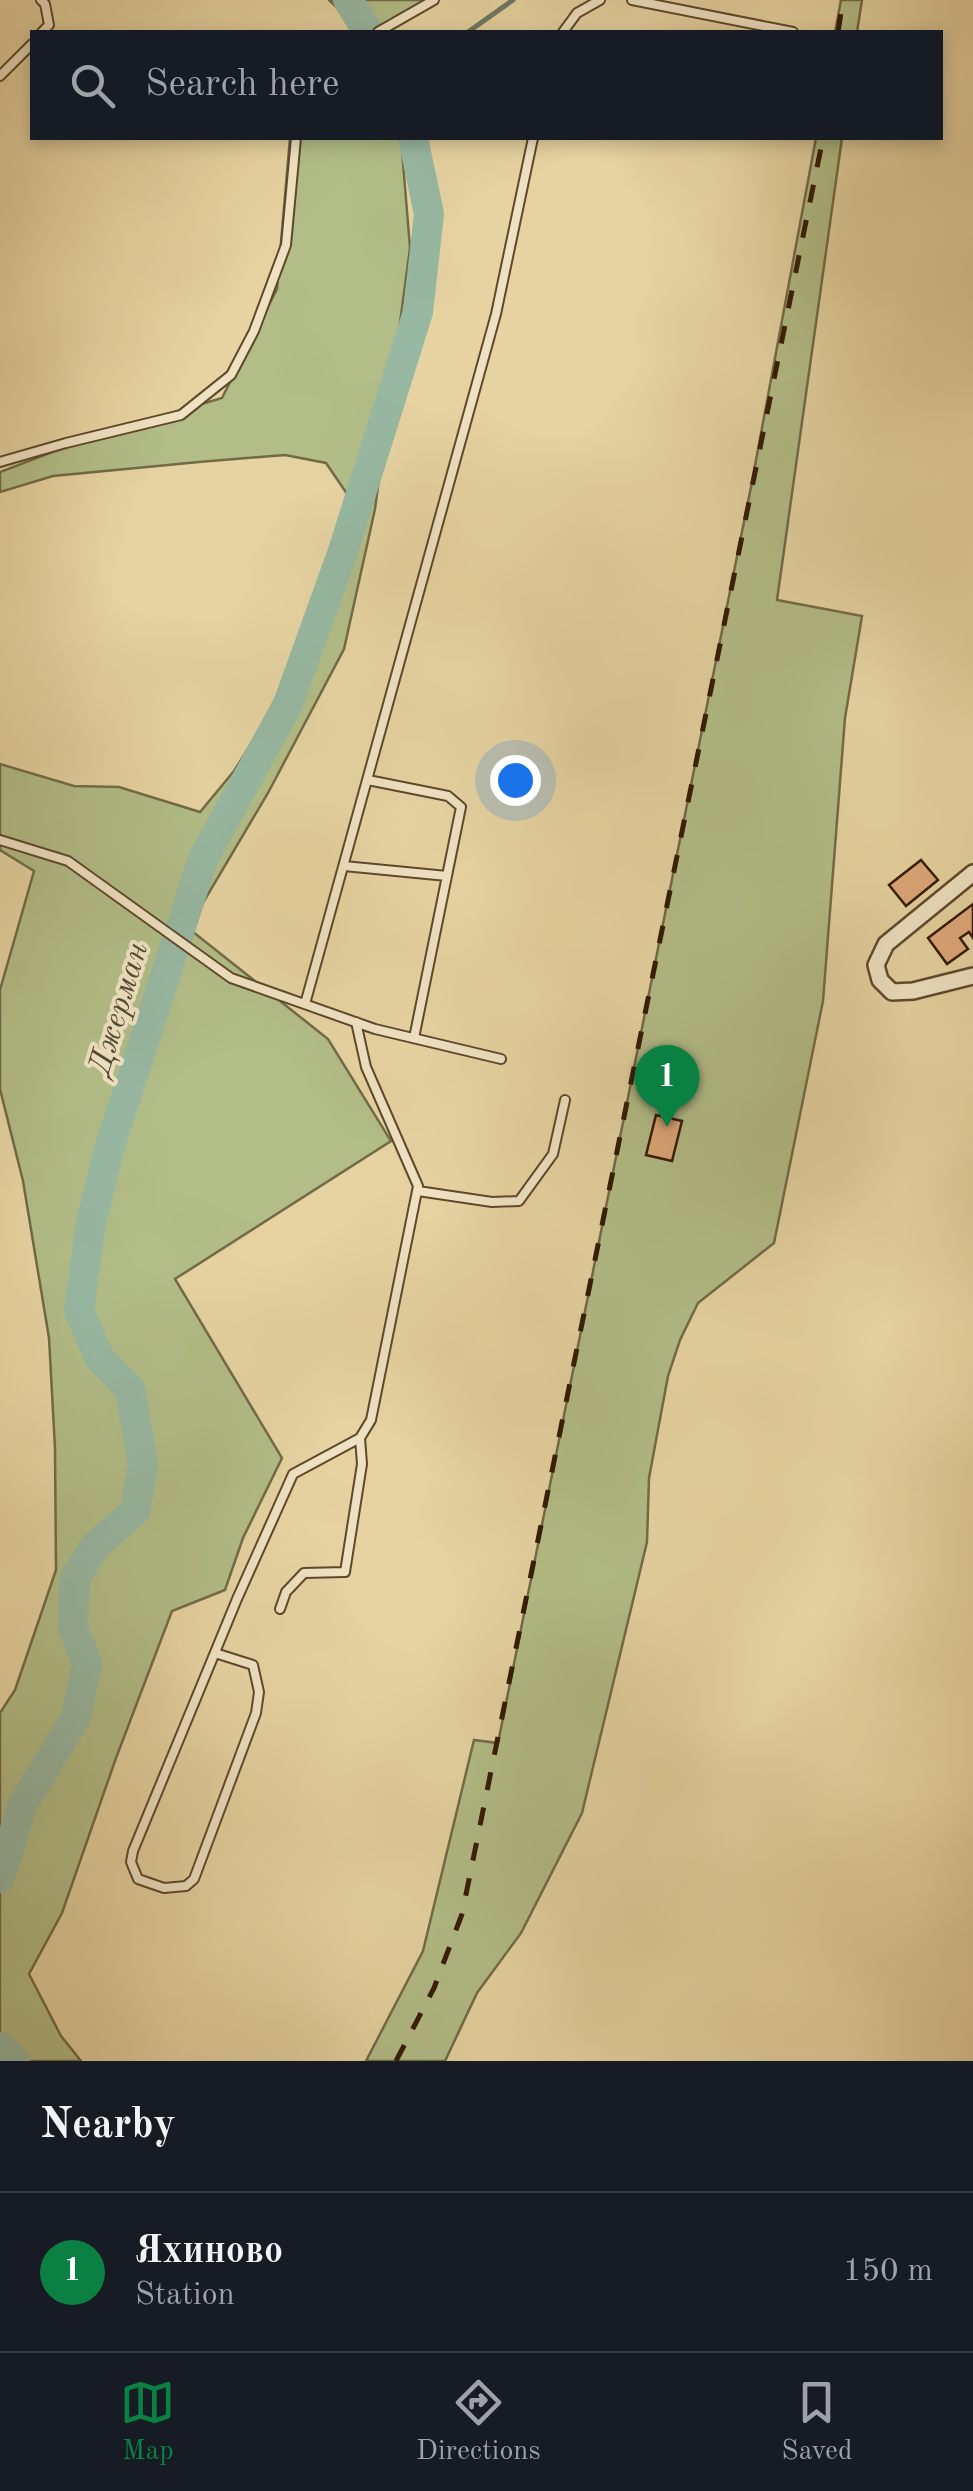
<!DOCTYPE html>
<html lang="en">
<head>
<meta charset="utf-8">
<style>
	:root { --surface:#171b24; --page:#20242c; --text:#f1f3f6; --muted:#9ea1a6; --line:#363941; --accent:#0b8043 }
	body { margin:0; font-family:"Old Standard TT",serif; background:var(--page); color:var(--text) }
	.you { position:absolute; left:515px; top:780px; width:35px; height:35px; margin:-25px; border:8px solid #fff; border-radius:50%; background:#1a73e8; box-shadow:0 0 0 15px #1a73e833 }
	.badge { display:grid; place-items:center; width:65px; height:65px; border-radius:50%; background:var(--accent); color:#fff; font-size:32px; font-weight:700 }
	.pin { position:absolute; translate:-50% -82px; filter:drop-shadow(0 2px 5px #0008) }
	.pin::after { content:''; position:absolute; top:52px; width:35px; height:30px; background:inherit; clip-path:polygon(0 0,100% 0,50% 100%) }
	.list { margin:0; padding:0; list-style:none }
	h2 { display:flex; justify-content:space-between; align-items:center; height:130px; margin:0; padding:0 40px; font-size:42px }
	h2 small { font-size:32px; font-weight:400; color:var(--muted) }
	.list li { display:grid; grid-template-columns:65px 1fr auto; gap:30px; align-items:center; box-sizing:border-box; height:160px; padding:0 40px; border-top:2px solid var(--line) }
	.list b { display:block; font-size:38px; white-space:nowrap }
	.list p { margin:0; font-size:32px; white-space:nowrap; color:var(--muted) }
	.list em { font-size:32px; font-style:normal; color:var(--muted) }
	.icon { flex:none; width:55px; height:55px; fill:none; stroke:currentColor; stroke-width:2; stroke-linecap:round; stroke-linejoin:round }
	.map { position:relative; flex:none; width:973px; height:2061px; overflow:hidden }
	.search { position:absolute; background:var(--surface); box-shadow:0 5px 15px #0003; left:30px; right:30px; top:30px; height:110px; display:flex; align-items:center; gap:25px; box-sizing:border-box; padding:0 35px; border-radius:0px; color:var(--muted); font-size:38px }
	.sheet { height:290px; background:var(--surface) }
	nav { display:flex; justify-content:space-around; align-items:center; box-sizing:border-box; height:140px; border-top:2px solid var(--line); background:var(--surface); font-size:28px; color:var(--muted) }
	nav a { display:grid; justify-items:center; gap:5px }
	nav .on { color:var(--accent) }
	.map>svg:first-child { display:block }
	.green { fill:#b2bd87; stroke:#726b46; stroke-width:2.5 }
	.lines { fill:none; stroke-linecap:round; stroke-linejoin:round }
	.stream { stroke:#6f7863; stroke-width:5 }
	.river { stroke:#97b8a2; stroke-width:30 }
	.building { fill:#dfa879; stroke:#321904; stroke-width:2.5 }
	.lane-casing { stroke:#5f482b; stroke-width:12 }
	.street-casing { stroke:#5f482b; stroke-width:20 }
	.lane { stroke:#efe2c2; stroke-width:8 }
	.street { stroke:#efe2c2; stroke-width:15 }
	.rail { stroke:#321904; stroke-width:5; stroke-dasharray:18 18; stroke-linecap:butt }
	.labels { text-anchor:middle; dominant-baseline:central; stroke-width:8; stroke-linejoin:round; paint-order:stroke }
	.water-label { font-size:32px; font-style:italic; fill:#504933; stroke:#efe2c2 }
</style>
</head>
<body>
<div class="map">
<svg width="973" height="2061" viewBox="0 0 973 2061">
	<rect width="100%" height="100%" fill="#e6d3a1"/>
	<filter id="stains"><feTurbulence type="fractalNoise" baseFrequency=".002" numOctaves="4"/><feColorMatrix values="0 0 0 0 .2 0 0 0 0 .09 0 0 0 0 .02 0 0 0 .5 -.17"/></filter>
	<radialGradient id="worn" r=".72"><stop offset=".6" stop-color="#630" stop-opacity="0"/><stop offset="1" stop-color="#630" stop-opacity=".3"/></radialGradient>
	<path class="green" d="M329,0H434L382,32H352L357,27Z
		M841,0H862L857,32H835Z
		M290,138H401L410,248L375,509L344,649L268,793L188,928L328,1039L391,1141L175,1279L282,1458L243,1538L225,1590L172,1611L116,1758L62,1913L29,1974L61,2036L81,2061H0V1713L15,1690L56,1570L55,1448L49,1338L23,1181L0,1089V990L34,871L0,850V764L74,786L119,787L200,812L234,771L286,688L356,507L326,463L285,455L199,462L53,476L0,492V472L94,436L222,398L277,289Z
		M816,138H842L777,600L862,616L845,718L823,1001L774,1243L698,1303L680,1340L668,1376L649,1478L647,1542L582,1813L521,1933L477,1993L445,2061H366L423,1951L474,1740L498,1743L751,487Z"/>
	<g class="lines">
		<path class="stream" d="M468,32L513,0"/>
		<path class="river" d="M348,0L368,32
			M0,1878L22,1806L76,1717L87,1663L73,1628L75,1578L95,1546L135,1511L143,1465L130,1389L100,1359L79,1311L91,1222L110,1146L203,859L288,704L343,551L418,312L429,214L413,138
			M0,2047L15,2061"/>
	</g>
	<path class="building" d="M921,860L938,880L906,906L889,885Z
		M973,904V938L969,932L960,938L968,949L947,964L928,938Z
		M656,1115L682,1121L672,1161L646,1155Z"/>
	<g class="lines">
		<defs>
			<path id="lane" d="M41,0L45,4L49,25L42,32
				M632,0L793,32
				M378,32L434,0
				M563,32L577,13L600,0
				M0,76L32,44
				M0,462L66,443L181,415L231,375L254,331L286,245L296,138
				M368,780L448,796L461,807L414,1038
				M0,840L68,861L231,978L375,1029L501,1059
				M344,866L447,876
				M305,1004L496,314L533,138
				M418,1191L492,1202L519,1201L553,1154L565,1100
				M280,1609L286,1592L304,1573L345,1572L362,1464L360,1438
				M215,1653L253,1665L259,1692L256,1713L194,1879L186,1886L164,1888L138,1879L131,1862L133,1851L237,1599L293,1474L360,1438L371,1420L418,1186L366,1067L356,1022"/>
			<path id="street" d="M973,873L886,944L876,965L880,980L892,992L913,991L973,976"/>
		</defs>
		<use href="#lane" class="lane-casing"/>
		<use href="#street" class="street-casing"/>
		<use href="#lane" class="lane"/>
		<use href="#street" class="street"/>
		<path class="rail" d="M838,32L843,0
			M396,2061L434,1988L462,1914L823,138"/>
	</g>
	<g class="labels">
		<g class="water-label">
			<text transform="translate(120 1009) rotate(-73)">Джерман</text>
		</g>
	</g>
	<rect width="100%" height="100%" filter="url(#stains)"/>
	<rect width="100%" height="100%" fill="url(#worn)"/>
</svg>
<div class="you"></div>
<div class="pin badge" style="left:667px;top:1127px">1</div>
<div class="search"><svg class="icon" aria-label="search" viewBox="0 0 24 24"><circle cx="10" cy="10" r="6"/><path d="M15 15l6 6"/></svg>Search here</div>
</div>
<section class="sheet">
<h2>Nearby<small></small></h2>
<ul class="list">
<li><span class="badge">1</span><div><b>Яхиново</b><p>Station</p></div><em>150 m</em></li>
</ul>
</section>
<nav>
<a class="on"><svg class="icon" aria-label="map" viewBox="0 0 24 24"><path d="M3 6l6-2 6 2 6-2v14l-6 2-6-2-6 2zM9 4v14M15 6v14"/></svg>Map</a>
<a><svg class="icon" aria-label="directions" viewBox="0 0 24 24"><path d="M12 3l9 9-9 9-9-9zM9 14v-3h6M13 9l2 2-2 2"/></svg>Directions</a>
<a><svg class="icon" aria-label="saved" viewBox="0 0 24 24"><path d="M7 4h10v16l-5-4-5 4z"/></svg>Saved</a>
</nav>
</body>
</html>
